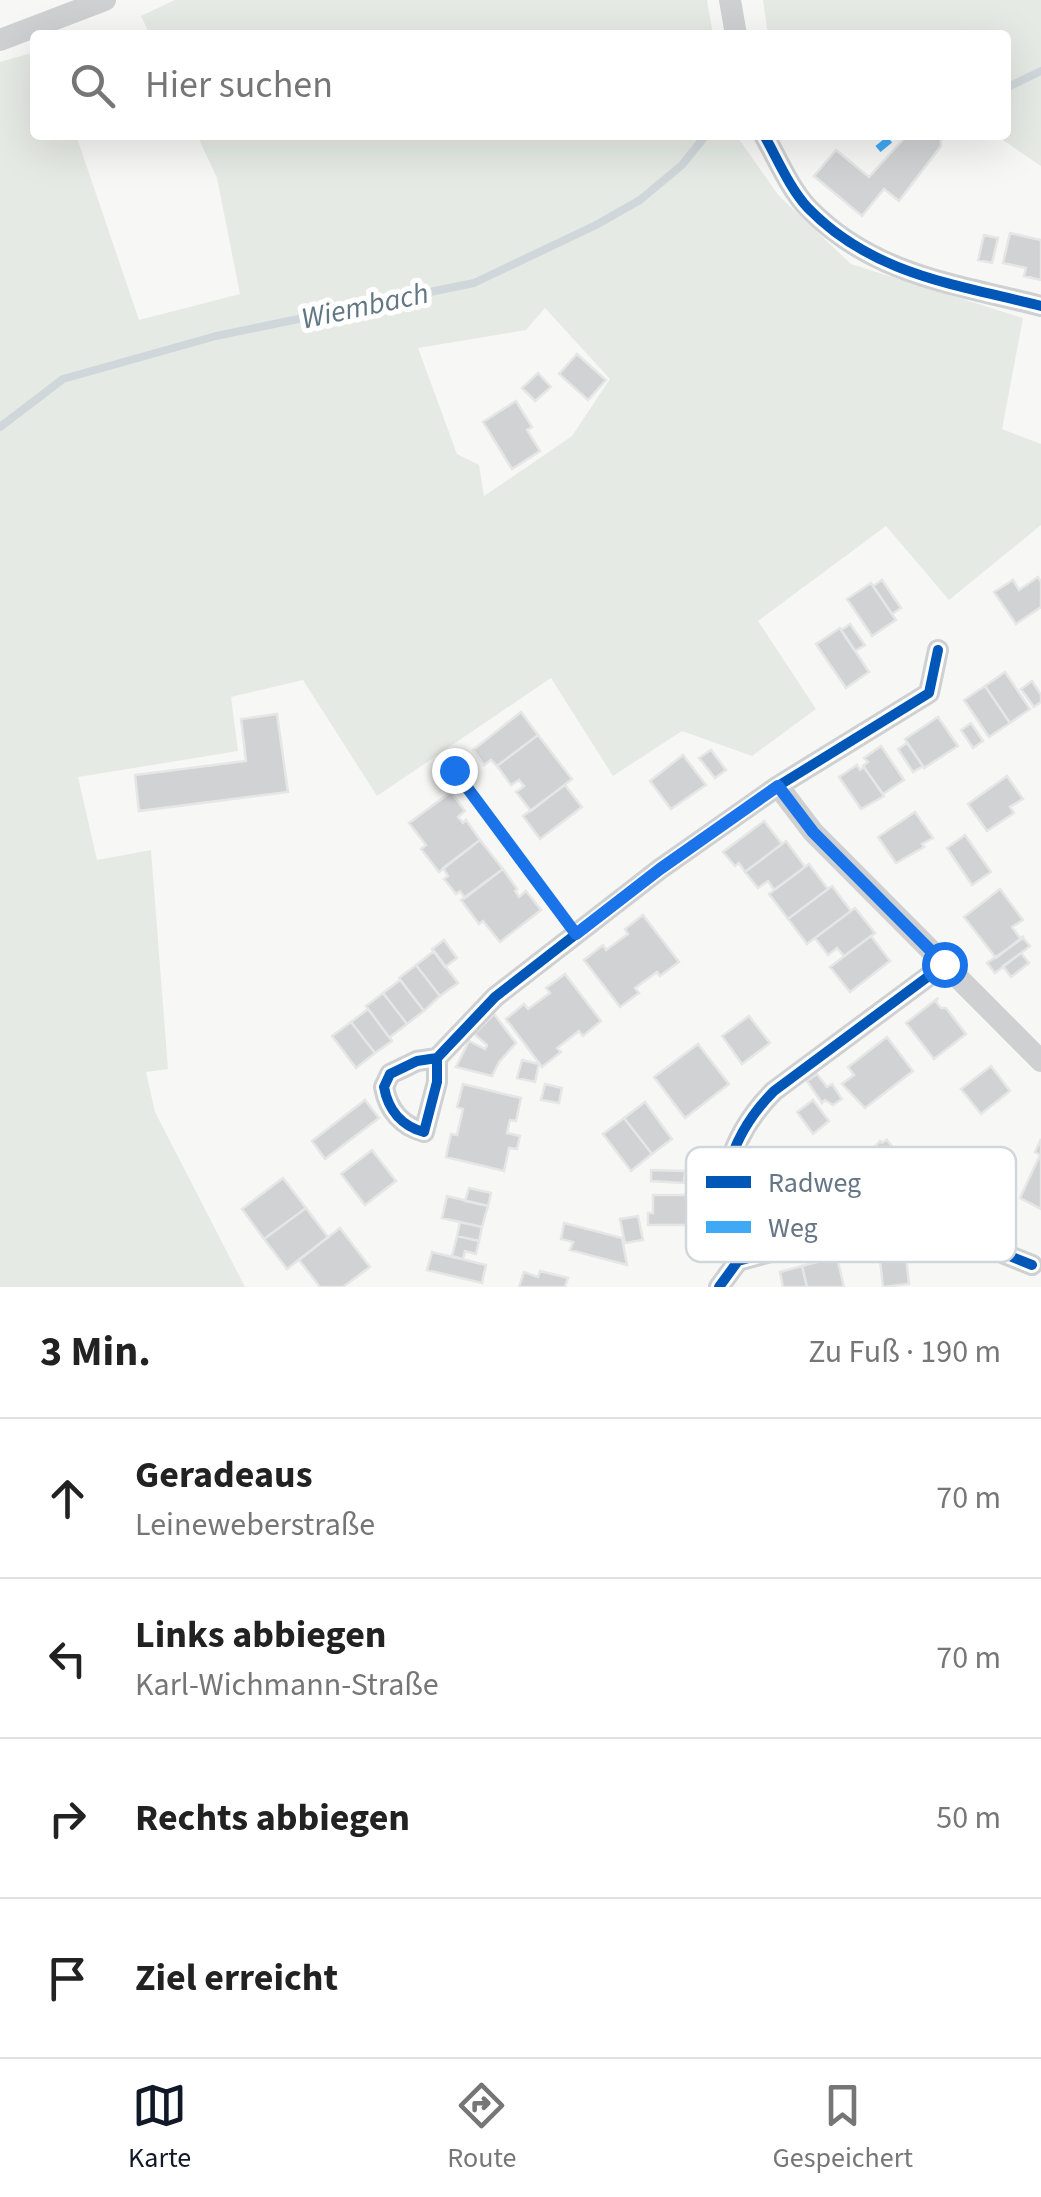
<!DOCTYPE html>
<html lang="de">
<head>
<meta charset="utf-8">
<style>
	:root { --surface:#fff; --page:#f2f2f2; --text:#222; --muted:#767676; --line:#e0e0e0; --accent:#111827 }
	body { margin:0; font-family:"Source Sans 3",sans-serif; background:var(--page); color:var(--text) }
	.stop { position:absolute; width:30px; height:30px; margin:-22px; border:8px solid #1a73e8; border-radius:50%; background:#fff }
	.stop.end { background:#1a73e8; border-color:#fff; box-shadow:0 2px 10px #0008 }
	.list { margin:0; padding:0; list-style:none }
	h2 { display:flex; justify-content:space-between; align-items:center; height:130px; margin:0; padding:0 40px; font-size:42px }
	h2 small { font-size:32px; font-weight:400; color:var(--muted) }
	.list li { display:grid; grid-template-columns:65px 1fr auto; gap:30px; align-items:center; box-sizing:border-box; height:160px; padding:0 40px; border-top:2px solid var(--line) }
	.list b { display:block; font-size:38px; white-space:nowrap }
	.list p { margin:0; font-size:32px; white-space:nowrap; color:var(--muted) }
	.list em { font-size:32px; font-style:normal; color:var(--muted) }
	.icon { flex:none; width:55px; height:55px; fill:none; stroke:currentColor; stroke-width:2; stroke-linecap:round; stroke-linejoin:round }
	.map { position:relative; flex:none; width:1041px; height:1287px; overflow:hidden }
	.search { position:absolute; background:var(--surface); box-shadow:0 10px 40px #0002; left:30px; right:30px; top:30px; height:110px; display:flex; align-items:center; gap:25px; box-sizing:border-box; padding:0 35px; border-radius:10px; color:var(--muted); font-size:38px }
	.sheet { height:770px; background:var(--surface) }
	nav { display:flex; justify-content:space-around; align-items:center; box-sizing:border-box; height:140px; border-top:2px solid var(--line); background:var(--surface); font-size:28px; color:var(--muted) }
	nav a { display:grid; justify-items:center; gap:5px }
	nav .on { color:var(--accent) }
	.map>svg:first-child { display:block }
	.green { fill:#e6eae4; fill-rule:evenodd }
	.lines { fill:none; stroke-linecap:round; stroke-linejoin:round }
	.stream { stroke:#d0d7db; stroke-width:8 }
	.building { fill:#d0d2d3; stroke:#e6e6e6; stroke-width:2.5 }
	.service { stroke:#cfd0d1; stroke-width:11 }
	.minor { stroke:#cfd0d1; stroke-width:22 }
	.quiet { stroke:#3fa9f5; stroke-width:8; stroke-dasharray:15 8; stroke-linecap:butt }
	.cycleway-casing { stroke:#fff; stroke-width:16 }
	.cycleway { stroke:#0057b8; stroke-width:10 }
	.route { stroke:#1a73e8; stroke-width:12 }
	.labels { text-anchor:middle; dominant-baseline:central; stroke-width:10; stroke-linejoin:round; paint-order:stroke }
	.water-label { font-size:30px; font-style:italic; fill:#627783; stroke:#fff }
	.key { fill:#fff; stroke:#d1d6db; stroke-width:2.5 }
	.key-label { font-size:28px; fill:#667687 }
</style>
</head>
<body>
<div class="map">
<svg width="1041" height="1287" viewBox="0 0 1041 1287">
	<rect width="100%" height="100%" fill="#f7f7f6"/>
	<path class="green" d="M175,0H707L713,35H150L141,16Z
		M763,0H1041V166L1000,138L986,135H1006V35H768Z
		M35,52V135H76L139,320L240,294L217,178L197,135H736L779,196L851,264L1023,318L1002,429L1041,444V525L949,600L886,526L758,621L816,709L752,756L682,731L613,776L551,678L377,796L303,680L231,697L238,751L78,777L97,860L151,850L168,1069L146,1072L155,1112L245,1287H0V62ZM545,308L610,379L572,436L484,496L479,465L457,454L418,348L526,330Z"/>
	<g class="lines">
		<path class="stream" d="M1006,88L1041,71
			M0,427L63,379L216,336L474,283L596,225L640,200L682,165L706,135"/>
	</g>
	<path class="building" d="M907,135L916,138L935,135L941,140V146L899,201L884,189L862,216L814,176L836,150L869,177Z
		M1010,233L1041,240V280L1024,276L1026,268L1003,263Z
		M984,235L998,238L992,263L978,260Z
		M577,354L606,380L588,400L559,374Z
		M538,373L551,387L535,401L522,388Z
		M516,401L532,427L527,430L540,451L512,469L483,422Z
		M1038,577L1041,582V607L1016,624L994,592L1013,580L1019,590Z
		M882,580L901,608L892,614L873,586Z
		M871,583L896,620L872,636L847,599Z
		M850,624L865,645L855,651L841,630Z
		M840,628L869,672L846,688L816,644Z
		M1005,672L1030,709L1010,723L985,686Z
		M1032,681L1041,695V702L1034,707L1021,689Z
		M985,686L1010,723L989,737L964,700Z
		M521,712L538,735L497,766L491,760L484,765L473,750Z
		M277,714L288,792L139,811L135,775L246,761L241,719Z
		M938,717L958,746L924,768L905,739Z
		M971,723L983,741L973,748L961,730Z
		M538,735L572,779L531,811L516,792L524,786L519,780L511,785L497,766Z
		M907,743L923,766L913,772L898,749Z
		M881,746L904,780L883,794L863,766L868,762L864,758Z
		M711,750L726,770L715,778L699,758Z
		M683,755L706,785L671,809L650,781Z
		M857,765L860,770L864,767L884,796L861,809L839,777Z
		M1007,776L1023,799L1010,807L1014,813L987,831L968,804Z
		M565,785L582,807L540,839L523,816Z
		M451,792L465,811L458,817L463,823L466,820L480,840L439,872L421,849L426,845L409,823Z
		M915,812L933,838L922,844L924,847L896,863L878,837Z
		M764,821L782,844L745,872L739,863L735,866L723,852Z
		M965,835L991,872L972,885L947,848Z
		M480,840L503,869L465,898L460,891L456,894L444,879L448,876L443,868Z
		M786,841L805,867L774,890L768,881L758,888L745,872Z
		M809,864L828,889L788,919L769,894Z
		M503,869L517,889L515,891L519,897L526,891L541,910L500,942L483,921L479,924L461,900Z
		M832,886L851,911L807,944L788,919Z
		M1000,889L1023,920L1012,927L1020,938L1024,936L996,958L964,917Z
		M855,908L875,933L844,956L837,948L828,955L815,938Z
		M643,915L679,962L660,976L657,972L635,988L639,993L620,1007L584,960L603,945L606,950L628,934L625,929Z
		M871,936L890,961L850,992L830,967Z
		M1023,938L1030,946L995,973L987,963Z
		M444,940L457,958L445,967L432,949Z
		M434,951L458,983L440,996L416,965Z
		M1021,953L1029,963L1011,977L1003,966Z
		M416,965L440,996L424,1011L399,978Z
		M565,974L601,1021L583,1036L579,1031L557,1048L561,1052L542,1067L506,1019L524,1004L528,1009L550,993L546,988Z
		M400,980L424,1011L407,1024L383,993Z
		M383,993L407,1024L390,1037L392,1041L366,1006Z
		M938,998L936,1002L941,1008H946L966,1034L934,1059L906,1023Z
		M368,1009L392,1041L375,1053L351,1022Z
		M494,1014L516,1043L499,1062L492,1076L456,1067L469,1041L485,1049L487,1045L474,1034Z
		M749,1016L770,1043L742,1064L722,1036Z
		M351,1022L375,1053L356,1068L332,1036Z
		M887,1037L913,1071L865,1108L842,1084L854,1075L848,1067Z
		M698,1044L729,1084L685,1118L654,1077Z
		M522,1060L539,1064L535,1082L517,1078Z
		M991,1066L1010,1091L981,1114L961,1089Z
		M817,1074L827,1087L832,1084L842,1099L833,1105L825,1100L822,1103L807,1081Z
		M463,1084L521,1098L516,1121L510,1120L507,1133L520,1136L517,1149L509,1148L504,1171L446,1157L451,1134L457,1135L463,1109L457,1107Z
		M545,1084L562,1088L559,1103L541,1100Z
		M365,1100L379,1118L325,1159L312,1141Z
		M813,1100L829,1121L813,1134L797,1112Z
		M645,1102L672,1139L652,1154L624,1118Z
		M624,1118L652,1154L631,1171L603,1134Z
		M1041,1139V1209L1020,1198L1040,1155L1035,1152Z
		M887,1140L901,1158L882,1173L868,1154L880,1141L882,1143Z
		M372,1150L396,1181L365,1205L341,1174Z
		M651,1170L685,1171L684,1183L651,1181Z
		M283,1178L306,1208L264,1239L242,1209Z
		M469,1188L491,1193L488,1206L465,1201Z
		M653,1195H690V1225H648V1213H653Z
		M447,1196L488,1206L482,1227L442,1218Z
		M306,1208L328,1237L287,1269L264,1239Z
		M638,1216L643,1240L625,1243L620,1219Z
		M460,1222L482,1227L479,1241L457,1236Z
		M564,1223L622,1238L627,1265L570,1250L573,1242L561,1239Z
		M340,1228L370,1267L343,1287H320L299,1260Z
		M457,1236L479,1241L476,1254L465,1251L463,1259L452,1256Z
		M851,1245L873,1247L872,1262L850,1260Z
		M905,1248L909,1284L883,1287L879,1252Z
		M432,1252L486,1265L482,1283L427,1270Z
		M837,1257L844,1287H807L802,1266Z
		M802,1266L807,1287H783L780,1272Z
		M540,1271L568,1278L565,1287H519L524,1272L538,1277Z"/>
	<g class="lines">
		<path class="service" d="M454,770L576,935"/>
		<path class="minor" d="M730,0L736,35
			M0,40L105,0
			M764,135C777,158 790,189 808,208C873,275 955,284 1041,306
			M778,786L813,832L1041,1061
			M437,1058V1082L424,1132C402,1126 388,1110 384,1087L390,1074L417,1061L437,1058L495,997L660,869L778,786L929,693L938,650
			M738,1261L832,1235L928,1239L985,1246L1032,1265
			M719,1287L738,1261C707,1202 729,1136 774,1091L945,964"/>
		<path class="quiet" d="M878,149L895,135"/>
		<defs>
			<path id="cycleway" d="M764,135C777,158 790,189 808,208C873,275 955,284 1041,306
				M437,1058V1082L424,1132C402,1126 388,1110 384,1087L390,1074L417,1061L437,1058L495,997L660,869L778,786L929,693L938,650
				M738,1261L832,1235L928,1239L985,1246L1032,1265
				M719,1287L738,1261C707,1202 729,1136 774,1091L945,964"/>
		</defs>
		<use href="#cycleway" class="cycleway-casing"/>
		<use href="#cycleway" class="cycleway"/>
	</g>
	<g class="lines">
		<path class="route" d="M454,770L576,934L660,869L778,786L813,832L944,964"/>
	</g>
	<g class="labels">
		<g class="water-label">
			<text transform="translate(365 306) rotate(-12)">Wiembach</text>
		</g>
	</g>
	<rect x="686" y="1147" width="330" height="115" rx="15" class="key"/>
	<rect x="706" y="1176" width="45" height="12" fill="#0057b8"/>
	<rect x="706" y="1221" width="45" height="12" fill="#3fa9f5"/>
	<g class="key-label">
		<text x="768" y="1192">Radweg</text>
		<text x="768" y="1237">Weg</text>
	</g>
</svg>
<div class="stop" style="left:944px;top:964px"></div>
<div class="stop end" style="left:454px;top:770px"></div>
<div class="search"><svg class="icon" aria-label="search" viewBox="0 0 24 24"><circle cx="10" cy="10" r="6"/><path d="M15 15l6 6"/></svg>Hier suchen</div>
</div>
<section class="sheet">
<h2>3 Min.<small>Zu Fuß · 190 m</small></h2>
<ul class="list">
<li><svg class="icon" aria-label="ahead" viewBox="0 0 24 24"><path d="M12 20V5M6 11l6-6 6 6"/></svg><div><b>Geradeaus</b><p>Leineweberstraße</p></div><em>70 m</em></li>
<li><svg class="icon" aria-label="left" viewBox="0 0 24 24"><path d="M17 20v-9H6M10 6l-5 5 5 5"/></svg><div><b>Links abbiegen</b><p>Karl-Wichmann-Straße</p></div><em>70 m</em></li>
<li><svg class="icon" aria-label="right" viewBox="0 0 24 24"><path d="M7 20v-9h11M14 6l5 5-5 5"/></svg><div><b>Rechts abbiegen</b></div><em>50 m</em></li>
<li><svg class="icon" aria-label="arrive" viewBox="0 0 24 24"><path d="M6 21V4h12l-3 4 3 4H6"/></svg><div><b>Ziel erreicht</b></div></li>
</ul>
</section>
<nav>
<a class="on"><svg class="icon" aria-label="map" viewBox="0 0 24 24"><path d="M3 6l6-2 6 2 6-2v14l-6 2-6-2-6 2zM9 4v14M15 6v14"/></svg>Karte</a>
<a><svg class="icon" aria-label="directions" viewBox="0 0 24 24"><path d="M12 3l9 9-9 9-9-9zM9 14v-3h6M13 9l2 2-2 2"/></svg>Route</a>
<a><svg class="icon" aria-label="saved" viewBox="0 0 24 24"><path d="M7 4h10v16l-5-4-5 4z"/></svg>Gespeichert</a>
</nav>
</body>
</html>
